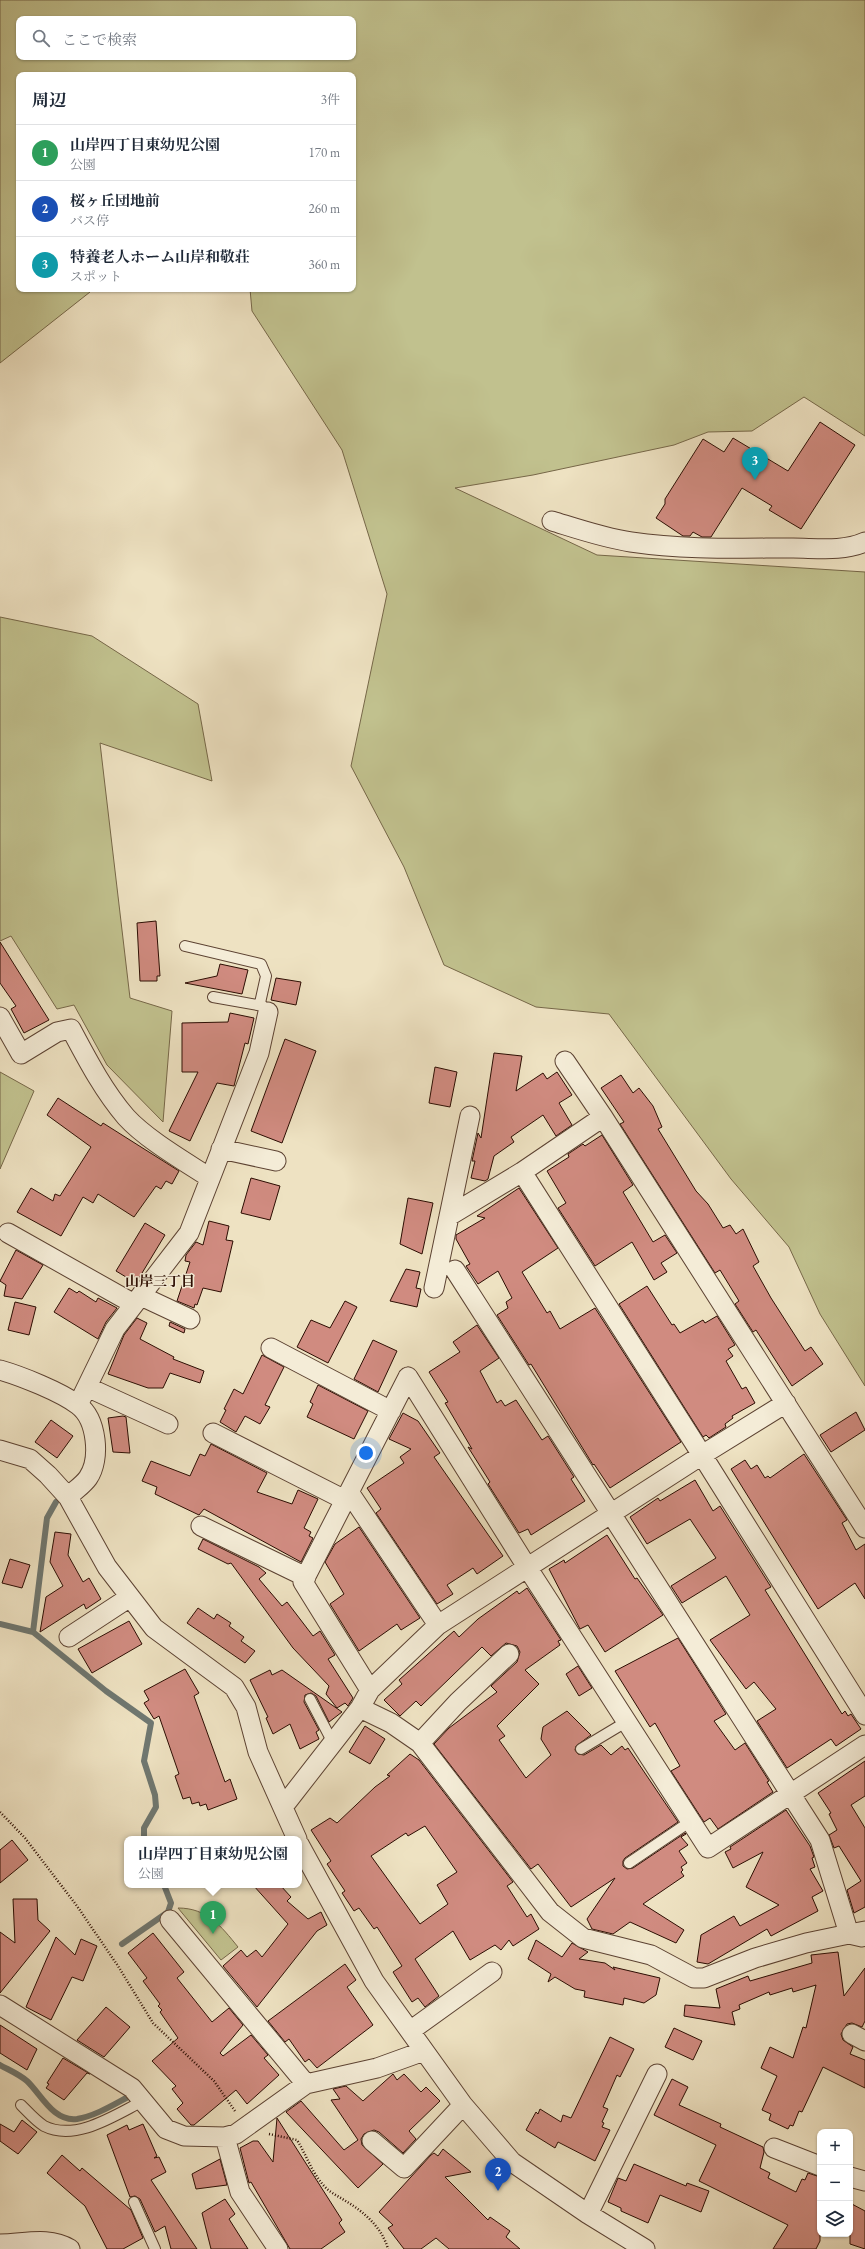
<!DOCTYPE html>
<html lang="ja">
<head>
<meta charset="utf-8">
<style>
	:root { --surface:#fff; --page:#f2f2f3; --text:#1f2937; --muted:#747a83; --line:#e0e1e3; --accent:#ea580c }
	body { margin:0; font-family:"EB Garamond","Noto Serif JP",serif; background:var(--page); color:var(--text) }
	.controls { position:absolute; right:12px; bottom:12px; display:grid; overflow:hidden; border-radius:8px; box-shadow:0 1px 3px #0004 }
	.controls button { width:36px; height:36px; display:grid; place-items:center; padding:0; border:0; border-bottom:1px solid var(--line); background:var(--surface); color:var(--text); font:20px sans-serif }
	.you { position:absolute; left:366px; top:1453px; width:14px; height:14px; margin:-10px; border:3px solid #fff; border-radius:50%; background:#1a73e8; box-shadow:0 0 0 6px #1a73e833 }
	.badge { display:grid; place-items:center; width:26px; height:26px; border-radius:50%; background:var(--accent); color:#fff; font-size:13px; font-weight:700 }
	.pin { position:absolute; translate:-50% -33px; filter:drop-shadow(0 1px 2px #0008) }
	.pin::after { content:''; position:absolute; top:21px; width:14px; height:12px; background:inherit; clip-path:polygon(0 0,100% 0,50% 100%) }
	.popup { position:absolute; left:124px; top:1836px; width:178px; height:52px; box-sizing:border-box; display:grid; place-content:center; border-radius:8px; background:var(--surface); filter:drop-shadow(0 1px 3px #0005); font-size:13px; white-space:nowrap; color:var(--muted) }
	.popup b { font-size:15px; color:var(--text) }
	.popup::after { content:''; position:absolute; left:50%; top:100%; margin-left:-8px; border:8px solid transparent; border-top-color:var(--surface) }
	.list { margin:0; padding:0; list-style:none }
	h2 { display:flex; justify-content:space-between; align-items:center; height:52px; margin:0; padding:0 16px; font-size:17px }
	h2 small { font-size:13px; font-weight:400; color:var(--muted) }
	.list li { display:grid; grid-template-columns:26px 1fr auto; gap:12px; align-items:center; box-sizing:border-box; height:56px; padding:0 16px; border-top:1px solid var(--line) }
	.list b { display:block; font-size:15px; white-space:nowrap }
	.list p { margin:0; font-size:13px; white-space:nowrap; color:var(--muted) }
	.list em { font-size:13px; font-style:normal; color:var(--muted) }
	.icon { flex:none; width:22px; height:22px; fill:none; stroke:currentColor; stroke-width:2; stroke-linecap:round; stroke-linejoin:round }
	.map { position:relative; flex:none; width:865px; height:2249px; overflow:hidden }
	.search { position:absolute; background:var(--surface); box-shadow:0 1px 3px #0004; left:16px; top:16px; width:340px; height:44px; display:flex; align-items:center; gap:10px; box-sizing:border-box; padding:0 14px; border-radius:8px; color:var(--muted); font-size:15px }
	.panel { position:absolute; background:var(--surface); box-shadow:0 1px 3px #0004; left:16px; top:72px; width:340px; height:220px; border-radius:8px }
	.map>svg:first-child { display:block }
	.green { fill:#c1c18e; stroke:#766748; fill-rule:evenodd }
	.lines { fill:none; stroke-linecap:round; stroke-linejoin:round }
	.stream { stroke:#6f7770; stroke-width:6 }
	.building { fill:#d08b80; stroke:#2c0d02; fill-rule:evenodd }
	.lane-casing { stroke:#5c4232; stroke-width:12 }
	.street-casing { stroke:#5c4232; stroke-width:21 }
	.path { stroke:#2c0d02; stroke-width:2.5; stroke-dasharray:1 2; stroke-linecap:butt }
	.lane { stroke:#f4ecd7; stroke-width:10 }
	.street { stroke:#f4ecd7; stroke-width:19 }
	.labels { text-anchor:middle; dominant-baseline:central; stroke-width:3; stroke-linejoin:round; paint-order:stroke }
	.neighbourhood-label { font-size:14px; font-weight:bold; fill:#2c0d02; stroke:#f4ecd7 }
</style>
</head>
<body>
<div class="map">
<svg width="865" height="2249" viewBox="0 0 865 2249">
	<rect width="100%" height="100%" fill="#eee2c2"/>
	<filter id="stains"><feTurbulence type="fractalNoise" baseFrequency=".005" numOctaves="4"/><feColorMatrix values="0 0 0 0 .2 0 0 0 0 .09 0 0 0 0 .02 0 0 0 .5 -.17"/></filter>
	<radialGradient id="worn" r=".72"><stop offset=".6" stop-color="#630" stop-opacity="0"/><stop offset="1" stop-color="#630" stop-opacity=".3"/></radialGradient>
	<path class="green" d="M0,0H865V436L804,397L752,431L708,432L674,445L533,475L455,488L597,555L865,572V1386L820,1314L789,1247L731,1179L609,1014L536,1007L444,965L404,867L351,766L387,594L342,450L252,311L250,289H353V75H19V289H90V292L0,363ZM19,19H353V57H19Z
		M0,617L92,636L198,704L212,781L100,743L130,998L172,1011L163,1122L107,1065L74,1005L57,1009L11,936L0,941Z
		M0,1072L34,1091L0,1169Z
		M178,1908C207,1908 221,1926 238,1947L221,1960Z"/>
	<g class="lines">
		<path class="stream" d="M0,1624L33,1632L106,1691L151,1723L144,1761L155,1795L156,1807L144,1828V1839
			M33,1632L47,1518L56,1502
			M122,1944L168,1912L171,1903L164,1885
			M0,2065C9,2070 19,2074 27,2081C41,2094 53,2122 77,2119C95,2116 113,2105 128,2097"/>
	</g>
	<path class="building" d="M820,422L855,445L801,529L769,510L772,506L742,488L711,537H702L693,532L690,536H683L656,518L665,504V499L703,439L724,452L733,438L788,471Z
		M156,921L160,976H157V981H140L137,923Z
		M0,942L49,1020L24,1033L11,1009L16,1006L0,983Z
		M220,964L248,970L242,994L185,983L217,976Z
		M276,978L301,982L296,1005L271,1000Z
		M230,1013L254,1018L248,1044L245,1043L234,1086L217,1083L190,1141L169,1131L198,1072H182V1023L228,1022Z
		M285,1039L316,1051L282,1143L251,1131Z
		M494,1053L522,1056L516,1091L543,1073L547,1079L557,1072L572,1095L559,1103L572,1125L556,1136L543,1115L511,1137L514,1142L494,1156L488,1179L485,1181L471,1178L475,1161H472L478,1133L481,1138Z
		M435,1067L457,1072L450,1107L429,1103Z
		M621,1075L633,1093L639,1088L653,1106L662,1127L658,1129L696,1191L708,1204L723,1228L730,1225L736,1234L743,1229L759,1262L753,1266L771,1298L805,1351L811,1347L823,1364L792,1386L756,1330L753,1332L735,1304L739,1301L720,1270L715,1273L620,1124L624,1122L601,1088Z
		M58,1098L101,1126L103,1123L179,1171L172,1184L166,1181L161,1189L156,1186L134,1217L98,1194L93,1203L83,1197L61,1236L17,1212L31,1188L53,1201L55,1194L60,1196L91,1147L47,1115Z
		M602,1135L633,1185L623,1192L653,1242L665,1235L677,1253L661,1263L667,1272L654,1280L632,1242L595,1266L558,1208L566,1203L547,1171L569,1157L568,1154L583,1144L585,1146Z
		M251,1178L280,1186L270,1220L241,1213Z
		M519,1188L558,1248L522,1272L547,1313L550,1311L560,1329L595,1308L681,1442L610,1488L594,1464L593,1465L531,1364L529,1365L497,1315L508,1308L506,1302L512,1298L498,1271L478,1284L466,1266L470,1264L456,1239V1235L485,1218L477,1216Z
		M408,1198L433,1203L422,1254L400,1244Z
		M209,1221L229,1226L226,1240L233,1241L221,1292L203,1288L197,1305L195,1304L194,1308L177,1301L190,1262L185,1261L186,1255L196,1242L203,1245Z
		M145,1223L165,1235L136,1283L116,1271Z
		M16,1250L43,1265L22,1299L4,1296L6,1285L0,1281Z
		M406,1269L420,1272L416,1288L421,1289L417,1307L390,1301Z
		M647,1286L672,1325L674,1324L680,1333L703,1320L705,1323L717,1316L735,1345L728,1349L733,1356L726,1361L742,1389L746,1387L755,1403L732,1416L733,1418L725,1424L726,1427L709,1438L706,1435L703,1437L619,1304Z
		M69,1288L77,1293L79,1291L96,1302L98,1298L117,1308L106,1322L98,1339L54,1312Z
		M345,1301L357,1307L328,1363L297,1347L311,1320L330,1328Z
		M15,1302L36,1307L29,1335L8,1330Z
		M137,1318L147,1323L140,1339L174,1357L173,1359L204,1371L200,1383L170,1373L163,1388H148L108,1374L124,1335Z
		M170,1322L185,1329L184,1333L169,1326Z
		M477,1325L499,1358L480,1371L497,1403L501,1400L505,1406L516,1400L542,1440L548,1436L574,1477L571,1479L585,1501L531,1535L528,1529L519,1533L488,1484L490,1482L468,1447L472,1449L445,1403L448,1402L429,1372L460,1352L453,1342Z
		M373,1340L397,1351L378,1392L354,1379Z
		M262,1355L284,1367L265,1405L270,1407L260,1424L245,1416L236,1432L220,1422L226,1410L224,1409L234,1389L243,1394Z
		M318,1385L368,1411L354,1439L307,1417L313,1404L310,1402Z
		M856,1412L865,1430L831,1452L820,1435Z
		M403,1413L418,1421L440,1453L434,1457L503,1556L477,1574L473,1568L447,1585L453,1594L437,1604L376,1513L381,1509L367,1488L404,1463L400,1457L411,1449L389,1439Z
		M123,1416L126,1417L130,1453L113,1452L108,1418Z
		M51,1420L73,1436L57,1458L35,1442Z
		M211,1444L267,1473L257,1492L292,1504L298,1490L318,1499L304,1528L311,1532L309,1536L313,1538L301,1562L204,1509L199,1515L155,1494L157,1487L142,1481L151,1461L190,1476L200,1454L205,1456Z
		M804,1454L847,1520L842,1523L856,1550L865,1544V1599L855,1583L818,1609L731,1469L745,1460L751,1469L757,1465L765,1478L768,1476L770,1478Z
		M695,1480L713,1511L720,1506L771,1587L765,1590L842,1714L845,1711L848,1716L851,1714L861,1729L836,1746L831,1739L787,1768L757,1721L776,1709L754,1682L746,1689L710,1640L750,1615L726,1576L682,1603L671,1586L716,1558L690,1519L647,1544L630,1517L658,1498L660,1501Z
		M359,1527L420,1618L401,1630L397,1624L359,1651L330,1604L344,1594L325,1562L335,1544Z
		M55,1532L71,1534L68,1555L83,1582L89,1578L101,1599L86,1609L84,1604L40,1632L46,1597L63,1586L50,1562Z
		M607,1535L635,1579L637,1578L663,1615L605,1652L588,1625L580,1629L549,1569L564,1560L565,1563Z
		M203,1539L259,1567L266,1573L259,1579L282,1606L287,1602L313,1636L320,1631L335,1655L328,1659L353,1698L348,1706L345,1703L337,1708L326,1694L329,1686L293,1648L231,1563L228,1564L198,1549Z
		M10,1559L30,1565L22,1588L2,1583Z
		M527,1588L561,1640L558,1641L560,1645L525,1670L539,1684L497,1726L505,1736L499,1740L526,1778L551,1755L541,1739L543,1727L567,1711L591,1735L576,1746L575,1750L578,1754L584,1755L601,1745L611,1755L622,1746L625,1750L628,1748L678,1822L625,1858L623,1861V1866L627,1869L633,1868L685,1833L686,1834L681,1837L688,1845L679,1851L687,1863L681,1867L683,1870L681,1872L684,1876L643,1904L684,1930L676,1943L630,1922L613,1934L592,1929L587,1919L615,1878L571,1907L538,1864L531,1869L434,1744L449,1728L497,1692L491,1686L517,1662L520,1652L517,1646L506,1643L491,1656L482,1647L421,1706L416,1701L400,1716L384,1700L402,1684L399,1680L454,1631L459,1637L478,1619L517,1591L519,1594Z
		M198,1608L214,1619L217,1614L231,1623L229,1626L244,1637L241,1641L255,1651L245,1663L187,1623Z
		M129,1621L142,1644L92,1673L78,1649Z
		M678,1638L726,1714L714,1721L735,1750L745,1743L769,1781L767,1782L773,1792L718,1829L710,1818L704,1822L671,1771L680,1766L655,1723L650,1727L615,1671Z
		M578,1666L592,1688L579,1696L566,1674Z
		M185,1669L199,1693L194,1696L225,1782L230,1779L237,1799L208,1810L206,1804L200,1806L199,1802L192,1804L190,1797L183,1799L175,1776L179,1774L159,1716L154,1719L144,1703L149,1700L144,1691Z
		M270,1670L272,1675L282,1670L342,1712L329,1722L316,1696L311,1693L305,1695L304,1702L319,1730L316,1732L319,1739L300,1749L290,1724L273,1734L266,1718L268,1717L250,1680Z
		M365,1726L385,1739L370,1764L349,1752Z
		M410,1754L419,1760L513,1882L507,1886L527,1917L531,1914L539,1929L513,1946L509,1940L501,1950L495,1945L470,1960L453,1931L415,1959L439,1996L425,2007L418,1998L412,2002L393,1972L402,1966L377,1927L374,1929L359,1908L354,1911L342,1893L345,1891L327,1864L331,1861L311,1830L330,1818L337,1823L375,1787L390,1776L387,1775ZM425,1826L457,1872L437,1885L448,1904L420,1924L371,1856L406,1833L408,1836Z
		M865,1761V1796L851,1805L865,1828V1907L854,1913L847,1890L861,1881L839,1846L834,1848L829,1835L837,1830L829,1814L831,1813L818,1793Z
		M786,1810L810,1846L814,1857L812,1858L815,1867L810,1869L823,1891L812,1897L818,1911L771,1936L767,1929L708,1964L697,1962L701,1935L734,1916L740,1926L779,1905L746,1887L763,1852L733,1868L725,1852L731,1849L730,1847Z
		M12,1840L28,1860L0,1883V1850Z
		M253,1885H280L291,1897L287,1901L308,1919L321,1912L327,1925L317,1931L257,2007L223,1966L241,1950L247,1957L256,1950L262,1957L288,1924Z
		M13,1899H37L38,1920L50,1931L0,1993V1932L15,1943Z
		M153,1933L184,1972L177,1978L212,2022L229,2008L243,2025L220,2053L223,2056L251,2035L268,2055L264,2058L279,2075L247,2104L236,2090L194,2125H191L177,2109L183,2103L172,2089L176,2086L152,2061L178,2038L160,2012L162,2010L158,2006L160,2004L143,1981L147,1978L128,1953Z
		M56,1937L75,1955L81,1939L97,1946L83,1981L72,1977L51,2020L26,2007Z
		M536,1940L562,1957L572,1943L588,1952L579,1959L605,1963L615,1970L613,1967L660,1978L656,1995L644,2003L624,1998L623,2005L584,1997L585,1991L575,1989L555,1977L548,1982L551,1974L528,1959Z
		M838,1952L844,1996L865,1968V2021L862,2027L852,2023L847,2024L841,2034L843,2040L853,2047L850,2054L865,2060V2088L823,2067L802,2112L799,2111L793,2126L790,2125L788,2129L769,2120L771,2114L762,2110L777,2076L761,2068L770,2047L793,2058L803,2027L806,2028L816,1985L793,1992L792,1988L770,1995L769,1992L739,2005L740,2009L732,2012L735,2025L684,2016L685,2005L720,2008L716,1989L748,1976L750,1981L812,1963L811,1955Z
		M345,1964L356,1980L347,1987L373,2025L317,2068L309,2059L305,2062L289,2039L285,2042L268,2021Z
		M106,2007L130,2027L104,2057L77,2040Z
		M0,2025L37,2049L27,2070L0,2053Z
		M674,2028L702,2041L693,2060L665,2047Z
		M610,2037L634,2049L620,2077L617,2075L603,2107L608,2109L602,2122L604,2123L602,2127L610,2130L595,2161L558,2142L555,2148L526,2130L536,2112L538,2114L540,2109L561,2122L563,2115L571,2118Z
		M63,2058L90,2074L87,2073L64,2100L46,2088L49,2084L47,2083Z
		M393,2074L397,2080L404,2074L421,2092L426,2087L440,2101L409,2131L416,2139L403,2153L379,2132L374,2130L364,2134L361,2139L362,2145L383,2164L358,2188L286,2112L301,2101L344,2150L358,2140L331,2100L340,2099L333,2089L346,2086L363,2101Z
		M672,2079L688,2087L679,2105L721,2124L720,2127L763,2147L764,2152L760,2168L770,2173L768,2178L796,2192L802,2179L805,2180L808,2173L820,2177V2241L816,2249H773L788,2225L699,2181L716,2145L654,2115Z
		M277,2118L342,2220L339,2223L345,2232L321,2249H290L251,2182L249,2183L240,2148L253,2141H258L273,2162Z
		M22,2120L37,2132L18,2154L0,2141V2124L14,2132Z
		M143,2124L157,2156L154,2158L159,2157L166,2172L151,2180L197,2249H171L165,2226L155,2232L140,2199L135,2196L130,2197L107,2135L127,2125L129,2130Z
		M443,2149L471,2172L445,2177L488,2220L490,2217L510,2231L506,2237L520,2249H449L436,2238L421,2249H404L388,2228L393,2225L379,2212L431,2155L434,2153L438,2156Z
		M62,2155L80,2171L82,2168L131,2210L143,2238L123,2249H107L85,2206L47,2173Z
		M220,2159L227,2185L196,2189L192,2174Z
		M634,2164L686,2186L687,2183L709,2191L701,2212L660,2195L648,2223L621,2211V2208L608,2202L618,2178L626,2181Z
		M225,2199L235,2214L229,2219L248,2249H211L202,2213Z
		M850,2203L865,2211V2249L850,2244Z"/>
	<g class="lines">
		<defs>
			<path id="lane" d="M185,946L261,964L266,976L260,1003L268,1012
				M213,997L263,1006
				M310,1699L333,1743
				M581,1749L626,1722
				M629,1863L691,1821
				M21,2105C28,2112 36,2121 44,2126C76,2142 115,2115 143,2101
				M134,2202L155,2249"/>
			<path id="street" d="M552,521C578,529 604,538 631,542C685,550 739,548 793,548C816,548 843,552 865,542
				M0,1017L21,1054L57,1032L71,1029C87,1059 103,1090 126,1117C146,1139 184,1161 210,1178
				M565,1061L603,1117L865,1528
				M221,1149L276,1161
				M522,1172L702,1455L865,1715
				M449,1216L522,1172L603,1117
				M8,1233L134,1304
				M455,1270L820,1840L849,1934L865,1931
				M434,1288L470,1116
				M141,1296L190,1319
				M271,1348L391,1411
				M0,1370C21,1376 61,1392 78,1405C97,1419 101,1459 88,1478C83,1485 74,1491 68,1497
				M408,1377L527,1567L708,1848L865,1745
				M87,1387L168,1424
				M78,1405L115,1329L189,1233L259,1053L268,1012
				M213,1433L345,1500
				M0,1450L30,1459L48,1475L68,1497L107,1567L154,1628L234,1687L246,1707L258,1752L297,1839
				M349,1492L438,1625
				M201,1526L306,1577
				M69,1637L130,1597
				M370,1690L303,1582L408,1377
				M360,1708L391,1723L420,1743L550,1912L583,1938L651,1955L694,1978H704L755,1958L806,1943L849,1934L862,1937
				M420,1743L458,1702L509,1654
				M283,1807L360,1708L370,1690L438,1625L702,1455L786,1403
				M299,1844L374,1981L463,2105L512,2162L588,2214L645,2249
				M170,1920L306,2084
				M0,2005L132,2088L166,2129L184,2136L225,2137L236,2134L306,2084L377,2068L424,2051
				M410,2031L492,1972
				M852,2034L865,2041
				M225,2137L240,2192L278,2249
				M372,2141L404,2168L463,2105
				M774,2148L820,2166
				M850,2177L865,2181
				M588,2214L657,2074
				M0,2244C24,2244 48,2236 70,2249"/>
		</defs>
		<use href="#lane" class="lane-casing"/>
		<use href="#street" class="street-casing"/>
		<path class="path" d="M0,1812L25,1838L77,1906L118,1966L153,2023L214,2081L235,2111
			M269,2134L297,2140C307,2156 312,2174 326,2188C331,2193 338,2196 344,2200C363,2211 382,2227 388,2249"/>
		<use href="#lane" class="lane"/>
		<use href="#street" class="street"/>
	</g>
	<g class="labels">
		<g class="neighbourhood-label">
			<text x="160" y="1281">山岸三丁目</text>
		</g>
	</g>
	<rect width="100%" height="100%" filter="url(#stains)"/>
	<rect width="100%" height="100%" fill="url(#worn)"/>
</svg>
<div class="controls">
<button>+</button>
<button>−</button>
<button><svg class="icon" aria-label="layers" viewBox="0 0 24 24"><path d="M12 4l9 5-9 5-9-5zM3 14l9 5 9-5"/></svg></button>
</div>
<div class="you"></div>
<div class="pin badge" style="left:213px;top:1934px;background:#2e9e5b">1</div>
<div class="popup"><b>山岸四丁目東幼児公園</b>公園</div>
<div class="pin badge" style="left:498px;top:2191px;background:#1a4fb4">2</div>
<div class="pin badge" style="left:755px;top:480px;background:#0f9aa8">3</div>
<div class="search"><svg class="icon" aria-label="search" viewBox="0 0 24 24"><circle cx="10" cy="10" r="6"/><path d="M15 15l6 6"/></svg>ここで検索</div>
<section class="panel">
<h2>周辺<small>3件</small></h2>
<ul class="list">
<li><span class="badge" style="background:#2e9e5b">1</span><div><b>山岸四丁目東幼児公園</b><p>公園</p></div><em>170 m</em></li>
<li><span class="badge" style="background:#1a4fb4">2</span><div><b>桜ヶ丘団地前</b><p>バス停</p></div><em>260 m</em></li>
<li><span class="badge" style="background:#0f9aa8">3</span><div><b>特養老人ホーム山岸和敬荘</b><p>スポット</p></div><em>360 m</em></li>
</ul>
</section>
</div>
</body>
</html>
